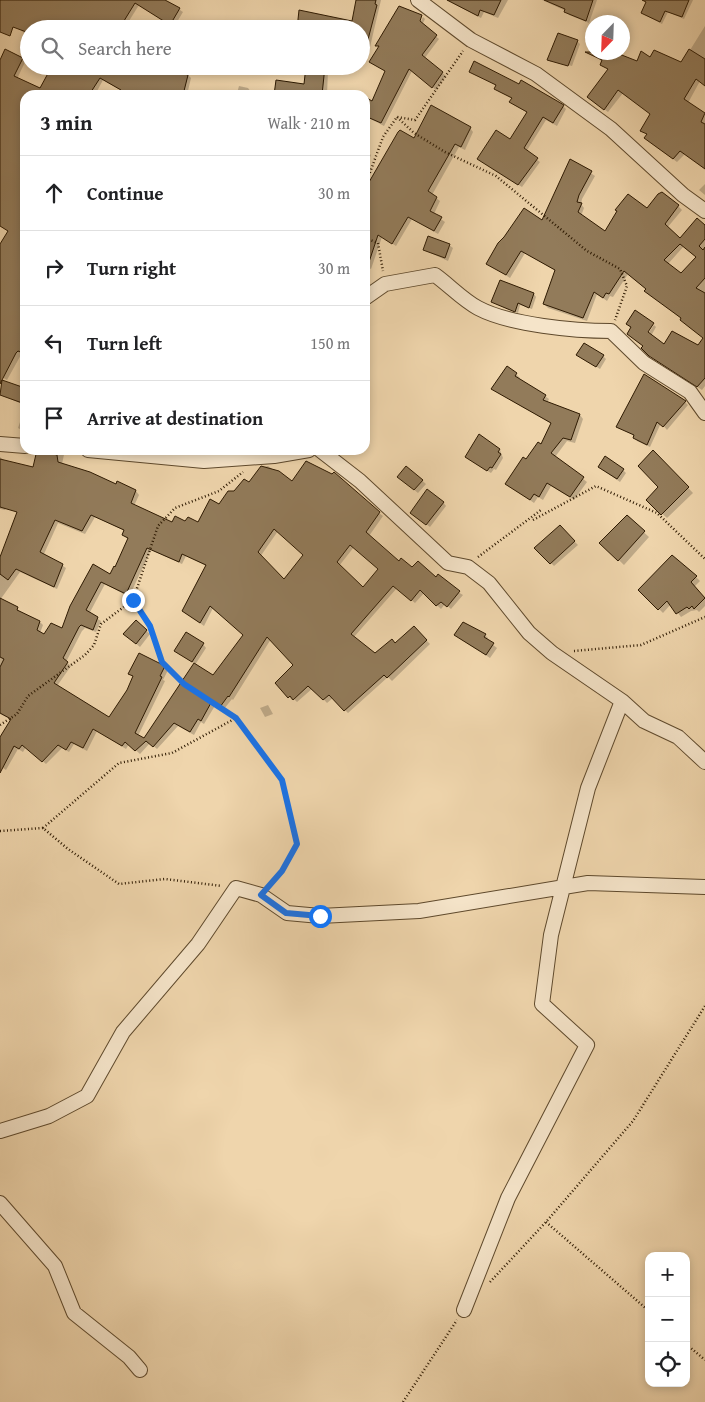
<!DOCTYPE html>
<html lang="en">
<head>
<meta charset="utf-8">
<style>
	:root { --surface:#fff; --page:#f2f2f2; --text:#202124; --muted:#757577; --line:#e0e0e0 }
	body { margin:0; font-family:"Gentium Book Plus",serif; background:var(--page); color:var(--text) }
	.controls { position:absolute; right:15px; bottom:15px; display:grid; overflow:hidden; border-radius:10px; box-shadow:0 2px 8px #0003 }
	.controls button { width:45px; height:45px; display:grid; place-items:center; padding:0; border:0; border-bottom:1px solid var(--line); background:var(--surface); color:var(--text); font:25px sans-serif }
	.compass { position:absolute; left:585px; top:15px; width:45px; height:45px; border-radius:50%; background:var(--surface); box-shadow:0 2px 8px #0003; rotate:203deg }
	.stop { position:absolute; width:15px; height:15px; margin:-11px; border:4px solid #1a73e8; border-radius:50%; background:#fff }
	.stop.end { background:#1a73e8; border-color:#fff; box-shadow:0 1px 5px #0008 }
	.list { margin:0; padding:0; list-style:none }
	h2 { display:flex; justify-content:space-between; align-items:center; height:65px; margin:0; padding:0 20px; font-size:21px }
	h2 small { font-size:16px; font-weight:400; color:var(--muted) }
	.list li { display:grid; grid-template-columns:32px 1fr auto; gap:15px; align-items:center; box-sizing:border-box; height:75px; padding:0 20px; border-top:1px solid var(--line) }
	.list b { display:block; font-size:19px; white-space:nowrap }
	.list em { font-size:16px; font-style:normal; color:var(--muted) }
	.icon { flex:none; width:28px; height:28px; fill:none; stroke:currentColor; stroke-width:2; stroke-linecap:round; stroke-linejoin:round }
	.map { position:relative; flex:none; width:705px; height:1402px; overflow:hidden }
	.search { position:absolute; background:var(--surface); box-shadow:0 2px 8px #0003; left:20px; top:20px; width:350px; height:55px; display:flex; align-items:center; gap:12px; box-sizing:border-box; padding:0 18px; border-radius:28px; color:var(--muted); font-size:19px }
	.panel { position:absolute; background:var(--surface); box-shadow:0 2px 8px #0003; left:20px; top:90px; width:350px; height:365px; border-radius:15px }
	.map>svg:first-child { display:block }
	.shadow { fill:#0003; fill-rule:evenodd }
	.building { fill:#927b5a; stroke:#2e1a02; fill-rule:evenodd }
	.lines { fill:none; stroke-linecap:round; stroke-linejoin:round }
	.street-casing { stroke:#5e492c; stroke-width:16 }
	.path { stroke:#2e1a02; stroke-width:2.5; stroke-dasharray:1 2.5; stroke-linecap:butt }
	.street { stroke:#f5e4c9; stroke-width:14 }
	.route { stroke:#1a73e8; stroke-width:6 }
</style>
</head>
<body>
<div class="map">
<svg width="705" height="1402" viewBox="0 0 705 1402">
	<rect width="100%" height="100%" fill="#efd5ac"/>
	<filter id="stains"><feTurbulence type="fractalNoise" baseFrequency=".004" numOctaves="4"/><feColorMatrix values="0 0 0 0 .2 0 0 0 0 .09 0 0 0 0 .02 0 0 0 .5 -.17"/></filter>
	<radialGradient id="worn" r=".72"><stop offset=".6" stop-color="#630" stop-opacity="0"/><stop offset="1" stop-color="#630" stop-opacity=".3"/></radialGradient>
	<path class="shadow" d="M40,0H165L183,12L174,27L139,5L124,29H29V35L24,33L20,29Z
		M357,0H381L370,47L361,44V29L353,22Z
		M446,0H508L498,18L484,12L481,18Z
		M542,0H597L589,23L569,15L566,11Z
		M648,0H693L684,19L668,12L662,24L642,13Z
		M423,17L425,19L422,25L439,39L424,59L446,76L436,90L412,71L384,126L365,116V98L372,102L386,72L371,62L380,48L377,45L418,27Z
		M705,26V85L700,81L688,103L705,114V169L685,154L677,162L650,142L648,135L642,130L651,114L623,93L608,112L593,101L609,70L602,64L603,62L593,55L638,62L651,59L682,63Z
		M577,41L580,44L572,66L551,60V62L549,60Z
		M22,59L25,62L17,79L40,89L148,66L149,95H121L122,91L103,80L95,95H25V355L22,353L7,380L0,376V247L9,232L0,226V62Z
		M324,67L328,71L327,95H275L305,85Z
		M170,71L188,75L191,78L187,95H164Z
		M471,72L563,106L566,109L557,126L546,120L526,152L540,162L522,187L482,162L510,140L528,113L514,105L511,102L513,99L499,92L497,86Z
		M239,86L248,88L251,92L250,95H226L227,91L237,93Z
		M470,128L473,132L465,150L459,147L432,195L440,201L434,214L445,222L438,234L412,219L396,246L382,237L371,269L369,268L365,277V188L414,140Z
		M365,151L371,155L365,168Z
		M571,160L595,176L582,199L581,204L584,208L581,216L606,233L647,210L678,206L682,210L667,228L680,240L705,226V386L702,390L655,360L627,324L645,338L654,325L656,327L651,336L664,346L698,347L704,338L628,274L613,297L610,296L607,301L597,294L587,321L548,308L544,304L556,271L525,253L510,278L488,264L543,222ZM684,246L697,257L681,274L668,264Z
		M705,184V195L699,190Z
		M449,245L453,248L448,261L424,250Z
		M534,294L536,297L532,309L520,305L518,313L492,302Z
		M578,355L603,356L606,359L600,369Z
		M516,374L520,378L518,380L545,396L549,399L547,403L580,415L583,419L575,443L567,441L555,457L587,482L574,500L551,486L543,500L538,497L534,503L507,484L541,446L552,424L493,389Z
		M3,381L25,389V405L0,395Z
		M685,402L688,405L667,430L661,423L650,447L637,441L635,436L618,427Z
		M25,407V432L18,428Z
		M39,450H65L62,464L116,486L136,491L139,495L134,506L172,523L199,524L235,492L250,484L262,467L268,466L292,483L379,513L383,516L369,536L399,563L436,579L463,595L451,609L445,604L441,609L424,593L415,603L397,588L354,637L375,655L395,645L414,628L430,644L392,681L388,677L348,713L333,698L327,703L313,688L297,702L294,699L292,700L276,683L295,665L271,639L233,700L232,699L224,709L216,704L204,724L201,722L194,735L178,726L157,749L150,743L140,754L129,744L126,749L97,731L87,751L74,744L69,752L62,748L46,764L26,747L23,752L18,749L6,770L0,766V740L12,720L0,714V600L40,622L43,625L40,633L45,636L62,630L93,566L110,576L116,569L128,539L123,535L125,531L95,517L85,534L58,523L44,554L66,568L57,589L20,572L0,600V560ZM278,531L305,555L284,580L260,557ZM354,547L380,569L363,589L339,566ZM151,550L182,564L186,556L206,566L183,611L204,626L213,608L244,635L213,677L195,665L206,648L203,644L179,654L195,664L144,740L138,736L165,681L163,680L168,670L164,667L130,674L134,677L128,690L109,719L57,686L71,666L66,662L82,631L85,628L96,632L101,621L89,614L105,584L129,597Z
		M500,450L503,458L496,470L494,469L491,473L470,460Z
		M653,451L693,493L667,518L647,500L660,487Z
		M0,457L6,462L36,471L5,510L0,509Z
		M407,467L426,484L418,493L402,480Z
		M603,470H623L626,473L620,482Z
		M443,502L446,506L430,527L415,516Z
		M627,517L649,537L624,565L601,543Z
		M560,527L578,545L554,566L536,548Z
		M696,577L700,581L694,587L705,599V606L699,612L697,610L691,611L681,617L671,604L663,613L640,590Z
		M136,622L150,634L140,647L128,637Z
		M485,635L488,638L487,640L497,648L490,658L459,638Z
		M268,705L273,714L265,717L260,708Z"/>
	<path class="building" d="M0,0H165L180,8L170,25L135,3L119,29H29V33L13,27L10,36L0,32Z
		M356,0H376L375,4L377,5L365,51H361V29H297L299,10L352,21Z
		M447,0H501L494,15L480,10L478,16Z
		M544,0H593L586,21L564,12L565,9Z
		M642,0H689L682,17L665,11L660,22L641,13L646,2Z
		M399,6L422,15L420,21L437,35L422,55L443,72L432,88L409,69L381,123L365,116V97L372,101L385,71L369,62L379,46H375Z
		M558,33L578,40L568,66L547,60Z
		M5,49L23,58L14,76L40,88L52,66H153L188,75L183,95H120L121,90L100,78L89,95H25V354L18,351L16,353L2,380L25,388V404L0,395L2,380L0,384V244L8,231L0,226V60Z
		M689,49L705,59V86L696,79L684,99L705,113L701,122L705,124V169L680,151L673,159L644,138L647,134L640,131L650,114L618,90L604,110L587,97L608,69L600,65L602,60L585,52H614L637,61L641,51L650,57L654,50L681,62Z
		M474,61L519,84L521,80L564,105L553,123L543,117L524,148L538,158L518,185L477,159L496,130L510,139L527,112L509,102L512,98L494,89L496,85L469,72Z
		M306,66H325L322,95H274L276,80L304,84Z
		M431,105L471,127L461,147L455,144L428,191L437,197L430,211L442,217L434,231L408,217L392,244L378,235L367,268H365V189L398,132L400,130L414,138Z
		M570,159L592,171L579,195L577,202L582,203L578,212L605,231L617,211L615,210L628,194L647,208L658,194L662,192L679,205L665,224L680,238L697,218L705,225V239L699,246L703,250L705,247V278L696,288L705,293V378L697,387L649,356L641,348L643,346L627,334L631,327L626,324L635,310L654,323L648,332L664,344L672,331L698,345L703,338L680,320L681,318L644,291L646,289L624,271L609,294L606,293L603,298L594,292L583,318L543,304L555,270L521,251L506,275L486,264L498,243L504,237L524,208L542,220ZM680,244L696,257L681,273L664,260Z
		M428,236L450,244L445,258L423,250Z
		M500,280L534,293L529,308L518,303L515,312L491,302Z
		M584,343L604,355L596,367L576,355Z
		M507,366L517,373L515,376L546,395L543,400L580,414L571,440L563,438L551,453L584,477L570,497L547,483L539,497L534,494L530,500L505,484L523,457L526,459L538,442L541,444L551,423L491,389Z
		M644,374L686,401L663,427L657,422L647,445L633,438L634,435L616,427Z
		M479,434L500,449L498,452L501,454L492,468L490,467L487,471L465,457Z
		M37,450L57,455L58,462L90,472L116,484L117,481L136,490L131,503L172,522L175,516L185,521L188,517L198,522L210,499L219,504L228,491H234L244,479L249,482L261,466L279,471L292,481L306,461L332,474L334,472L380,512L366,532L399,561L401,558L412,567L418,561L436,577L438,574L460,591L447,607L441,602L436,606L420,590L411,601L393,586L351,634L375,653L392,639L395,643L414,626L427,640L387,678L384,675L344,711L329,695L323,700L308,686L293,700L290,696L288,698L275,683L293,665L267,637L229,697L228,696L220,707L212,701L201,721L198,719L190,732L174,723L153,747L146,741L135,751L125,742L122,746L93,729L83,748L71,742L66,750L58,745L42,762L22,745L19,749L14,746L0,773V737L11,719L0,713V667L4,659L0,657V598L18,607L17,610L40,621L37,630L44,634L51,623L62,628L70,606L93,564L110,574L114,566L115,567L128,538L122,535L124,530L91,515L82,531L55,520L40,552L63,564L54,587L16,569L8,580L0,574V557L17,512L0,507V459L33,467ZM274,529L303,555L284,579L258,552ZM350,545L378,569L363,587L337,562ZM147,548L179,562L182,554L206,565L182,611L200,623L210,606L243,635L213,675L194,663L144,738L135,733L162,677L160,676L165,666L139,653L128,674L133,676L127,690L109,717L54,683L68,662L63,658L79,627L81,625L93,630L98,617L86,610L101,582L126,594Z
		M653,450L689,487L661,515L646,500L658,487L638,466Z
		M605,456L624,469L617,479L598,467Z
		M406,466L423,480L414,490L397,477Z
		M427,489L444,502L426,525L410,513Z
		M627,515L645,531L618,561L599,543Z
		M560,525L575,541L550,564L534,548Z
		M672,555L697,576L691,582L705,598L694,609L692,606L689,609L687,607L676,614L667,601L658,610L638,590Z
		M136,620L147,630L136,644L123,634Z
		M463,622L486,634L484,637L494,643L486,655L454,635Z
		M186,632L204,643L192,662L174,651Z"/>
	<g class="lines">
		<defs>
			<path id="street" d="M418,0L471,40L536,74L611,129L683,195L705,211
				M365,298L385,284L435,275C449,285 463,300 478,308C510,325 575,331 611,331L644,363L690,392L705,413
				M0,444L25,446
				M88,450L204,461L274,456L309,450
				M320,450L360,481L448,563L468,567L489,583L529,633L552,653L622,701L588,788L551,935L542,1004L587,1045L508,1198L464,1310
				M622,701L644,721L678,737L705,762
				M0,1131L49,1116L87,1096L123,1032L198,944L236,888L261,895L287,913L320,916L419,911L588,883L705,887
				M0,1203L55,1266L74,1313L129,1357L140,1370"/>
		</defs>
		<use href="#street" class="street-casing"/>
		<path class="path" d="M397,117L414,133L445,152L496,176L587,251L620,269L627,286L615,320
			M365,186L383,137L397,117L415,120L463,51
			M365,238L378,243L383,271
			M533,520L596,486L657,513L705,559
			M478,557L541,510
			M133,600L150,626L162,662L184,684L236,718
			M574,651L641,645L705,617
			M0,725L17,714L28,696L85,655L94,645L101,624L133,600L158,526L175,508L219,491L243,472
			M43,828L119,763L172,753L236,718L282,780L297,844L282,871L270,884
			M0,831L43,828L68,849L119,884L165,879L222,886
			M546,1222L649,1311
			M490,1282L546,1222L633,1121L705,1006
			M686,1344L705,1360
			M403,1402L457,1320"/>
		<use href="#street" class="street"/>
	</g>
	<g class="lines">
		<path class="route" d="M133,600L150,626L162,662L184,684L236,718L282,780L297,844L282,871L261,895L286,913L320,916"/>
	</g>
	<rect width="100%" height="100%" filter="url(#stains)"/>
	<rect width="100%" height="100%" fill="url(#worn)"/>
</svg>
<div class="controls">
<button>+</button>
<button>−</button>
<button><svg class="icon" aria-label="locate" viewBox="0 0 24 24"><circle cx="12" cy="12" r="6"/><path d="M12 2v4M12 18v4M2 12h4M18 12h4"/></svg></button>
</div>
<svg class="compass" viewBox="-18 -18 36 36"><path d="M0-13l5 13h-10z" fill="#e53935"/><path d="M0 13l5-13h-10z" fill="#757577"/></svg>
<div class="stop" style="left:320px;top:916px"></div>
<div class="stop end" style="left:133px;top:600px"></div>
<div class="search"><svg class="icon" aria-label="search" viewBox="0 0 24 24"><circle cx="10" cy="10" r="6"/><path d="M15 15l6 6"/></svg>Search here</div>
<section class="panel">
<h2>3 min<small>Walk · 210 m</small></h2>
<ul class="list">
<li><svg class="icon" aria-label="ahead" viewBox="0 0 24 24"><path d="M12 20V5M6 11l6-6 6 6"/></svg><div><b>Continue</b></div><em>30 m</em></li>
<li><svg class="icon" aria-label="right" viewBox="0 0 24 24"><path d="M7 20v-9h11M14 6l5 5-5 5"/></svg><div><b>Turn right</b></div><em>30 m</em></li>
<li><svg class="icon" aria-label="left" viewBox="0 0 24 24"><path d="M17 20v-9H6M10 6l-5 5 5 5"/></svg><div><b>Turn left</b></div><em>150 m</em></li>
<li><svg class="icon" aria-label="arrive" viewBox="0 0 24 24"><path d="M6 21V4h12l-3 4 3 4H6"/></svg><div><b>Arrive at destination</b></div></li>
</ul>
</section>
</div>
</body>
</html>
